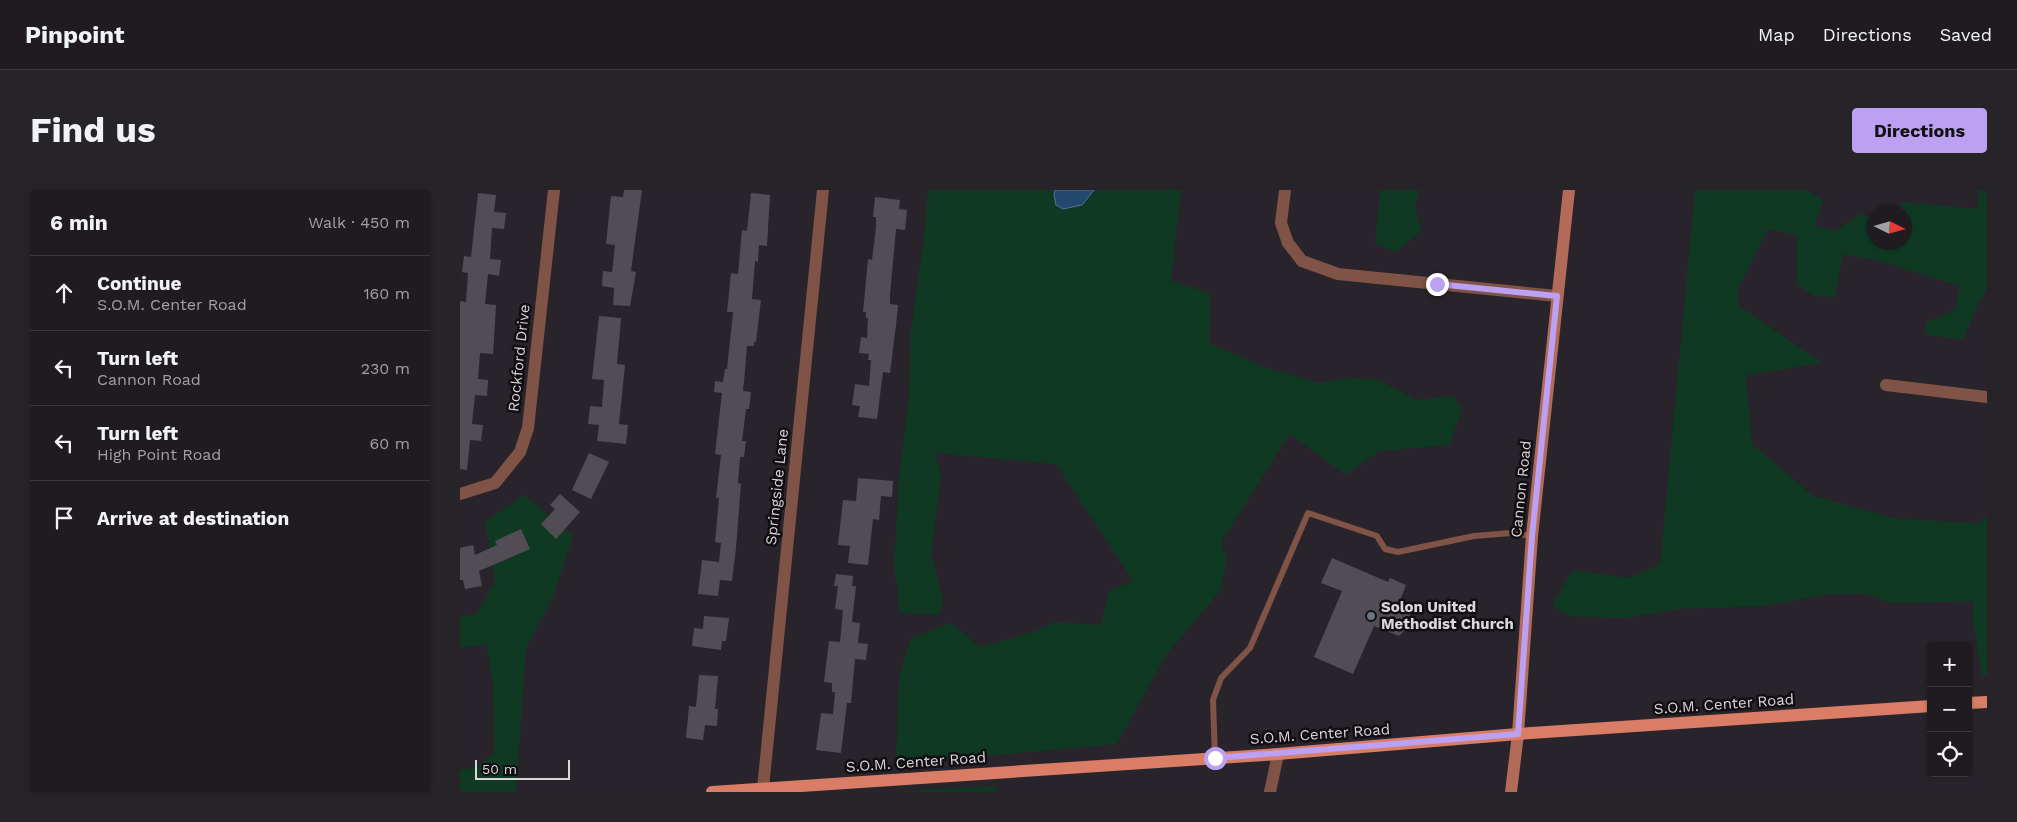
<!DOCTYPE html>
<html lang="en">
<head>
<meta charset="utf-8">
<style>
	:root { --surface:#1f1b20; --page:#272429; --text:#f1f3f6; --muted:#a1a1a5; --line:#3c393e; --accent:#bca0f2 }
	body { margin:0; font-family:"Work Sans",sans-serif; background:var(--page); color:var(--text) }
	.controls { position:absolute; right:15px; bottom:15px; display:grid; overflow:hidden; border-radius:5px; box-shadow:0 1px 4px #0004 }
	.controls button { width:45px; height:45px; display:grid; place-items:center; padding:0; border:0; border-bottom:1px solid var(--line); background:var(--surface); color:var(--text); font:25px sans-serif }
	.compass { position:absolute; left:1407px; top:15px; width:45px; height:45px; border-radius:50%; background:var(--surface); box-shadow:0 1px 4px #0004; rotate:95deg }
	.scale { position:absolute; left:15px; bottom:12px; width:95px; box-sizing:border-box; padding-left:5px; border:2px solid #dad7db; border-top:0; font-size:14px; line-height:18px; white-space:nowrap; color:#dad7db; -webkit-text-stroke:4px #100e11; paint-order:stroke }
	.stop { position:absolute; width:15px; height:15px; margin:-11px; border:4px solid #bca0f2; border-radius:50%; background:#fff }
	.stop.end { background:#bca0f2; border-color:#fff; box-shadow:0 1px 5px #0008 }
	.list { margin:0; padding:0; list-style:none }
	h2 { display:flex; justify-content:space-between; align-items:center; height:65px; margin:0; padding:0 20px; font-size:21px }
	h2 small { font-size:16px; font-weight:400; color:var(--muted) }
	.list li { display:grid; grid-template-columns:32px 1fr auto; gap:15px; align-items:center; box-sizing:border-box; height:75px; padding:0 20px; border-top:1px solid var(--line) }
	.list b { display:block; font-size:19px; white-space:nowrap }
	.list p { margin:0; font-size:16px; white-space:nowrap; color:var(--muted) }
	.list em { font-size:16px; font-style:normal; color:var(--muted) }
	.icon { flex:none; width:28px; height:28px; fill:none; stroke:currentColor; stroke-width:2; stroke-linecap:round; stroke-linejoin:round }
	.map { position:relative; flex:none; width:1527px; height:602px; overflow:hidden; border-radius:5px }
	header { display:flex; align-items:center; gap:30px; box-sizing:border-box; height:70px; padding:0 25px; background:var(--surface); border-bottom:1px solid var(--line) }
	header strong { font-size:24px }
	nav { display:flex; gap:28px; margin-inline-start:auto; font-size:18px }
	.intro { display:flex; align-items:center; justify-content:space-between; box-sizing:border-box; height:120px; padding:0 30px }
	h1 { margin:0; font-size:35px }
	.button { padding:12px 22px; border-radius:5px; background:var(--accent); color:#111; font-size:18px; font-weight:700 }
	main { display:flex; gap:30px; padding:0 30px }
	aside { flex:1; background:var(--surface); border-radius:5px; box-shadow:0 1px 4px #0004 }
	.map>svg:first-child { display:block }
	.green { fill:#0f3923 }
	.water { fill:#224870; stroke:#597390 }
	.building { fill:#524d55 }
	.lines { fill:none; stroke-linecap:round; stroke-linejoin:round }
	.lane { stroke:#805347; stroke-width:6 }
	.street { stroke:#805347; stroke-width:12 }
	.secondary { stroke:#b26b59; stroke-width:12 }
	.primary { stroke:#d97d66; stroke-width:12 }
	.route { stroke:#bca0f2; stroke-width:6 }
	.worship-dot { fill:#6b7280; stroke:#100e11; stroke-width:2 }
	.labels { text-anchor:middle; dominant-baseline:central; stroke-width:5; stroke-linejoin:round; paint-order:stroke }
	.street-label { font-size:15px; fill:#dad7db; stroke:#100e11 }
	.poi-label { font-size:15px; font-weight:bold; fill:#dad7db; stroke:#100e11; text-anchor:start }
</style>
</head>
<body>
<header>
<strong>Pinpoint</strong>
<nav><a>Map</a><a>Directions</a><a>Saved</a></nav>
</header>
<div class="intro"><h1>Find us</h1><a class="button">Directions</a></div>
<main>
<aside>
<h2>6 min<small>Walk · 450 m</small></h2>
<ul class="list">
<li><svg class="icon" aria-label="ahead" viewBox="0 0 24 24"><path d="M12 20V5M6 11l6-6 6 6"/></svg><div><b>Continue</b><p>S.O.M. Center Road</p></div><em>160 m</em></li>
<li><svg class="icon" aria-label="left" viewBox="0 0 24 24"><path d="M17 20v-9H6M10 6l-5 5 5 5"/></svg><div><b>Turn left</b><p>Cannon Road</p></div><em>230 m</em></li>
<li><svg class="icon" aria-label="left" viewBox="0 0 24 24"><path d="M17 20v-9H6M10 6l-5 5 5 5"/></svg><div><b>Turn left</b><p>High Point Road</p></div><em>60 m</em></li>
<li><svg class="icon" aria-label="arrive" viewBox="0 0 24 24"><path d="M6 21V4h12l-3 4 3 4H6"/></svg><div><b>Arrive at destination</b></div></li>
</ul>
</aside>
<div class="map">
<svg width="1527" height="602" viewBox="0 0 1527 602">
	<rect width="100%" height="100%" fill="#29242b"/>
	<path class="green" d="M468,0H595L594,5L634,2V0H721L711,91L750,103L749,153L806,178L860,193L891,188L919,190L956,210L994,206L1002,220L989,255L920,261L885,285L830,244L761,352L767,370L761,400L706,465L657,554L436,574L439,485L451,448L491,433L520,457L568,444L596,432L641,435L649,401L673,391L596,274L475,263L481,286L471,364L483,411L479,425L439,423L438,399L434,378L439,286L449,207L451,141L464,47Z
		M920,0H959L955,15L961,41L936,62L915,53Z
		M1235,0H1347L1363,10L1355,35L1375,42L1399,24L1414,28V52H1444V22H1440L1442,12L1518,19L1519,0H1527V99L1518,113L1503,150L1463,144L1467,132L1495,120L1500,96L1419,71L1383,64L1375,107L1354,106L1337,95V45L1308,39L1277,101L1279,116L1362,173L1286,185L1292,254L1353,306L1438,329L1520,333L1527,326V486L1522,485L1513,432V411L1432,413L1405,404H1371L1302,416L1221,419L1164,428L1109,426L1092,416L1113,380L1168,388L1200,375Z
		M64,305L113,346L93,407L66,458L56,602H0V580L16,578L34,564L33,493L26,454L0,458V427L17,424L35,391L25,332Z
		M537,596L535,602H430Z"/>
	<path class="water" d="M595,0H634L622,15L603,19L596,15L594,5Z"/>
	<path class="building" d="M164,0H182L171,81L176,82L170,116L153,115L154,98L142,96L143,81L152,82L155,55L146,54L151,6L163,7Z
		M18,3L36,5L34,22L46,23L44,39L32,38L30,69L41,70L39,86L28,84L25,114L36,115L33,164L20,163L18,189L28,190L27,206L15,205L12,234L23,235L21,251L10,250L7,280L0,279V111L6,112L8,83L2,82L4,66L11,67Z
		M291,3L310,5L307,56L299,55L298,72L295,71L292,109L301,110L296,152H294V156H287L285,181L283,201L291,202L289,219H286L282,251H286L284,267H280L278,293L281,294L276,358L272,391L260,390L258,406L238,404L242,370L259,372L261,353L255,352L259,308H256L261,265L255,264L262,203L254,202L255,191L263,192L265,179H267L273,122H267L271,83L278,84L282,40L287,41Z
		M415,7L440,10L439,19L447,20L445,40L436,39L430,105V114L438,115L436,135L430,183L423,182L417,229L398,227L400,216L392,215L395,194L409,196L411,170H408L409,164L399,163L401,147L407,148L408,128H406V122H403L408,69L412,70L416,37V27H413Z
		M139,126L161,128L157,174L165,175L159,234L168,235L166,254L137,251L139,235L128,234L130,216L142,217L144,190L132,189Z
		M129,263L149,272L131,309L112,300Z
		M398,288L433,291L432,307L421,306L419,330L413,329L408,375L388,373L390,356L378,355L383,310L396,311Z
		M100,304L120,322L96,349L81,334L95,319L90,315Z
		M61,339L70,359L19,381L22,396L5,399L3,390H0V358L13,355L15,365L37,355L35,351Z
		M872,368L928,392L930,388L946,395L939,413L950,418L951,434L939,446L914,436L893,484L854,467L882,401L861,393Z
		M376,384L393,386L392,396H396L392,432L400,433L398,453L408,454L406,470L395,469L391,513H387L381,563L356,560L361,523L373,524L375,502H372V493L364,492L369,451L380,452L383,420L375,419L378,396H374Z
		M244,426L269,428L266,451H262L261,460L232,456L234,438L243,439Z
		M239,485L258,486L255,519H258L257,536L245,535L243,550L226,548L229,516L236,517Z"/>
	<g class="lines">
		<path class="lane" d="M755,568L753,510L761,488L790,458L848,323L917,346L925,359L938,362L1014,346L1051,343L1072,346"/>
		<path class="street" d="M825,0L821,33L828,53L842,71L878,84L1097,106
			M1426,195L1527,207
			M0,304L35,293L60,262L68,238L94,0
			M303,598L363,0
			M810,602L818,564"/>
		<path class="secondary" d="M1051,602L1058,544L1072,346L1109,0"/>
		<path class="primary" d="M1508,513L1527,512
			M252,602L818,564L1058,544L1471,516"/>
	</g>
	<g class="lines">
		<path class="route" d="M755,568L1058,544L1072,346L1097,106L977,94"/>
	</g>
	<circle class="worship-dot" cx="911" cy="426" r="5"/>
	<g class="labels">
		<g class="street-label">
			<text transform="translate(59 168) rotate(-84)">Rockford Drive</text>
			<text transform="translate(317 297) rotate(-84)">Springside Lane</text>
			<text transform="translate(1061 299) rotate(-84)">Cannon Road</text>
			<text transform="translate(1264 514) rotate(-4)">S.O.M. Center Road</text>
			<text transform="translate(860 544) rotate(-4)">S.O.M. Center Road</text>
			<text transform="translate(456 572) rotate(-4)">S.O.M. Center Road</text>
		</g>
		<g class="poi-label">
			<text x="921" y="417">Solon United<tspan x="921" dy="17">Methodist Church</tspan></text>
		</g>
	</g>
</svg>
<div class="controls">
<button>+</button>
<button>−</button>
<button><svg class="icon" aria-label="locate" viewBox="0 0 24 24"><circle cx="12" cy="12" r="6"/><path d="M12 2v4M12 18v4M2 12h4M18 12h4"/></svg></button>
</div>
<svg class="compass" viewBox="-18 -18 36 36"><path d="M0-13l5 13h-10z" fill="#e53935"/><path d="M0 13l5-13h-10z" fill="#a1a1a5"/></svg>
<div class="scale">50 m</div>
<div class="stop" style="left:755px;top:568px"></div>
<div class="stop end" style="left:977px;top:94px"></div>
</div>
</main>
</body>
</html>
